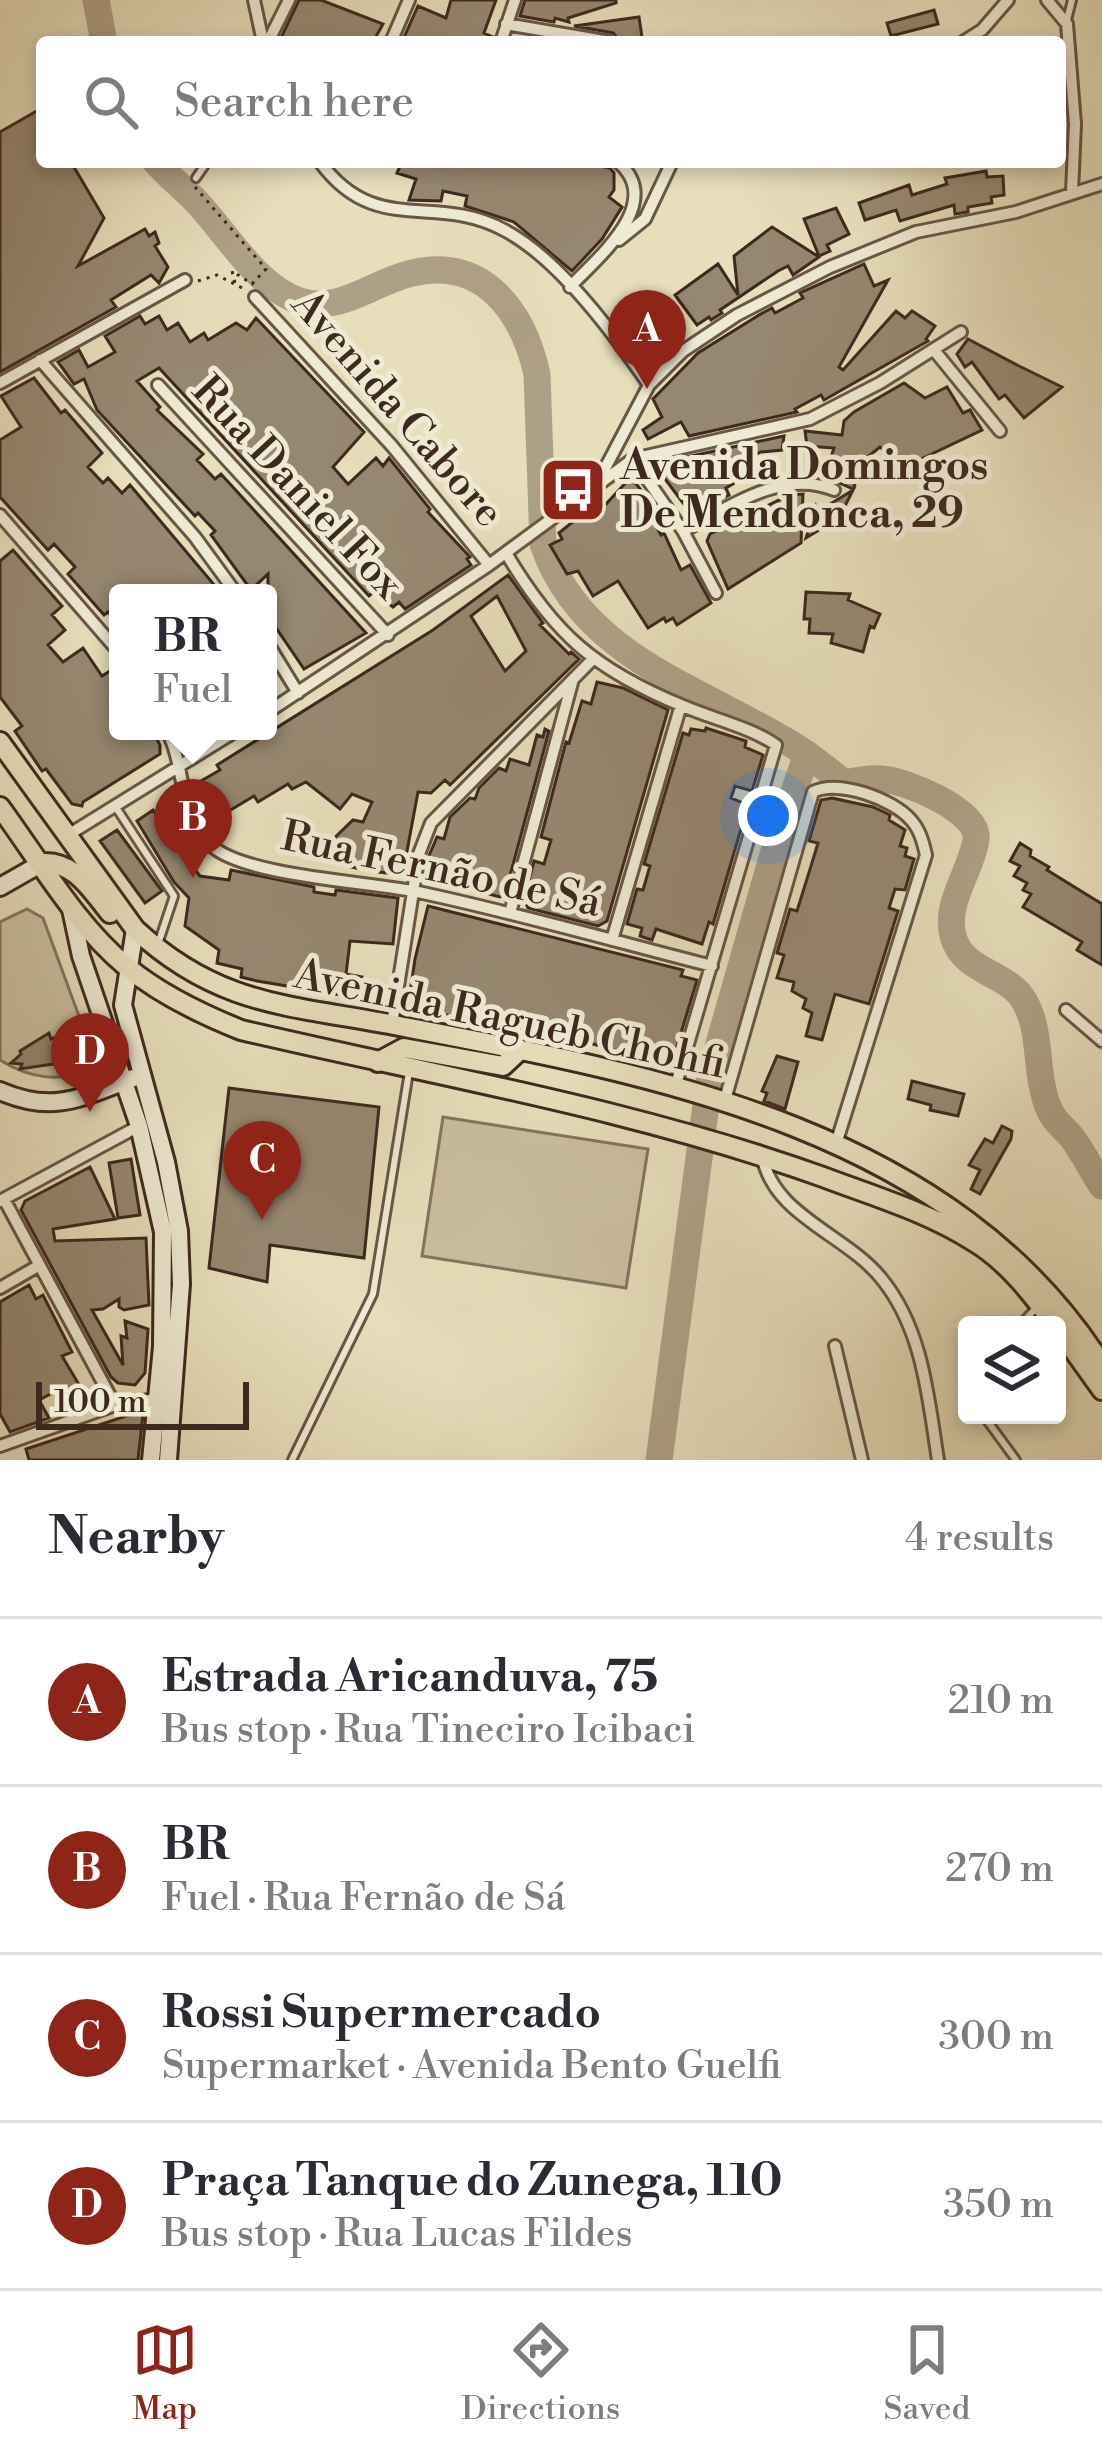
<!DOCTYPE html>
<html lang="en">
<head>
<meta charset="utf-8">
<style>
	:root { --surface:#fff; --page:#f2f2f3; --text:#2b2b33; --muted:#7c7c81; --line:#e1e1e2; --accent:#8f2418 }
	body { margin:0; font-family:"Libre Bodoni",serif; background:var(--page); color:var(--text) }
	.controls { position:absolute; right:36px; bottom:36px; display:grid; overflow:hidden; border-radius:12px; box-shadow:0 6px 18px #0003 }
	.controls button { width:108px; height:108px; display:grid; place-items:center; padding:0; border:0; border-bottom:3px solid var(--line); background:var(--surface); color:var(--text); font:60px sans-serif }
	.scale { position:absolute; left:36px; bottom:30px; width:213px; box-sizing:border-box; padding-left:12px; border:6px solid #3e291f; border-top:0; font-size:33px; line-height:42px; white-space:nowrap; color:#3e291f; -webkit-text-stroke:9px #efead3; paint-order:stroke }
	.you { position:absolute; left:768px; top:816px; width:42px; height:42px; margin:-30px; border:9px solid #fff; border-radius:50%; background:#1a73e8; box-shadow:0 0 0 18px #1a73e833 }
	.badge { display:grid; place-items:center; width:78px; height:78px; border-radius:50%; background:var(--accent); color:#fff; font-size:39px; font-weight:700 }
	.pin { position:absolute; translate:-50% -99px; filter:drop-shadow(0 3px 6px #0008) }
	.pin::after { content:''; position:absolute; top:63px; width:42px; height:36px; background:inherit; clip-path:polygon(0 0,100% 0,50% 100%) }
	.popup { position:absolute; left:109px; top:584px; width:168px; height:156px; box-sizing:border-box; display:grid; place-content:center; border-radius:12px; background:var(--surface); filter:drop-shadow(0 3px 9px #0005); font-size:39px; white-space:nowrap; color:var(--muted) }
	.popup b { font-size:45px; color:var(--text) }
	.popup::after { content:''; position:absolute; left:50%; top:100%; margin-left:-24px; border:24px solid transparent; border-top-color:var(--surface) }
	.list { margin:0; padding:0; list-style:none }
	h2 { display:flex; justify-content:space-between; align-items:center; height:156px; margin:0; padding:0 48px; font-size:51px }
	h2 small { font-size:39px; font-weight:400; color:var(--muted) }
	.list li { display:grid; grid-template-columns:78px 1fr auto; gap:36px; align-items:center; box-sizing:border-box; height:168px; padding:0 48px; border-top:3px solid var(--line) }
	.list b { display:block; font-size:45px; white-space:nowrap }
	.list p { margin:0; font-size:39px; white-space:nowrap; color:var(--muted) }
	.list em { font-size:39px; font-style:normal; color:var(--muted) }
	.icon { flex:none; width:66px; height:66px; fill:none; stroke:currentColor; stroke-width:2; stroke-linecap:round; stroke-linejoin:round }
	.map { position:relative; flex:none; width:1102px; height:1460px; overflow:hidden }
	.search { position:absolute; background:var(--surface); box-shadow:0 6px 18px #0003; left:36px; right:36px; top:36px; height:132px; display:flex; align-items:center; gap:30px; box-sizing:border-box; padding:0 42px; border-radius:12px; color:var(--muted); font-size:45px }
	.sheet { height:828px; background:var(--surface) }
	nav { display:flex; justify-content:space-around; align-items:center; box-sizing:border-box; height:168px; border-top:3px solid var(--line); background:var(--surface); font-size:33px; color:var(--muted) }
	nav a { display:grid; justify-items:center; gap:6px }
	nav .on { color:var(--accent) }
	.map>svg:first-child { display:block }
	.green { fill:#cabfa0; stroke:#847460; stroke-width:3 }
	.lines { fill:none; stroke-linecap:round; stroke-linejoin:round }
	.river { stroke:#aea086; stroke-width:27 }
	.building { fill:#968770; stroke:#3e291f; stroke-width:3; fill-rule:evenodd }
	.lane-casing { stroke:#685646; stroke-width:12 }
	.street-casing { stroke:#685646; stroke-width:16 }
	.secondary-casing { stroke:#3e291f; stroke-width:22 }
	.primary-casing { stroke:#3e291f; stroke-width:24 }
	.path { stroke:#3e291f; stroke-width:3; stroke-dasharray:3 6; stroke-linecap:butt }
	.lane { stroke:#efead3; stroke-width:6 }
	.street { stroke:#efead3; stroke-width:10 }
	.secondary { stroke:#efead3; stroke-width:16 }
	.primary { stroke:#e7debb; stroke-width:18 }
	.labels { text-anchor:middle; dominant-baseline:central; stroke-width:10; stroke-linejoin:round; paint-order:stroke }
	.street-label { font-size:42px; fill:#3e291f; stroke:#efead3 }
	.poi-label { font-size:42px; font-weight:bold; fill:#3e291f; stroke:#efead3; text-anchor:start }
</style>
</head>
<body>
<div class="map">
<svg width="1102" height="1460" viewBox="0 0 1102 1460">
	<rect width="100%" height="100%" fill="#e7debb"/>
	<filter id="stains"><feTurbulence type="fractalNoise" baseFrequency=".00167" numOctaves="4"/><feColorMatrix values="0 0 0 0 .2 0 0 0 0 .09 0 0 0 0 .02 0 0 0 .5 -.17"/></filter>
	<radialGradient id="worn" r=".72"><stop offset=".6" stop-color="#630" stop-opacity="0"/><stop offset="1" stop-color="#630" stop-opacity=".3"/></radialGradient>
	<path class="green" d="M27,909L43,918L91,1049L89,1064C65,1087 25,1076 0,1060V922Z
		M443,1117L648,1149L626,1288L422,1256Z"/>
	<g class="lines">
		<path class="river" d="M96,0L104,42
			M156,162C168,176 182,187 195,200C226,232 256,287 300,301C340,314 375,281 412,273C484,256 523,312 537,374L543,544C581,656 700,688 791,744C810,755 827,769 844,783C856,781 869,778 881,779C903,779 980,811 976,839C972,870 944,903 953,936C962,971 1003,972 1021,996C1044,1027 1033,1076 1050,1111C1055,1123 1066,1129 1073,1139C1084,1154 1092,1171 1102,1186
			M659,1460L710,1075L776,844L807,754"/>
	</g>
	<path class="building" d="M321,0L383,24L373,42H279L299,0Z
		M451,0H496L484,33L493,37L491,42H402L418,6L446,18Z
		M525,0H616V3L568,18L569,22L555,18L554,22L520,16Z
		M934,10L938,24L891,36L887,23Z
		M639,17L642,37L619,40L613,33L574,26Z
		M42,108V162H71L104,218L78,266L145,229L149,236L155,232L159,243L155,246L168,267L159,283L151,275L111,300L116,307L0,372V132Z
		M402,162H579L610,168L614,173V190L609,197L622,207L602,239L572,271L514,222L465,206L467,196L443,191L441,201L409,200L416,179L397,173Z
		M986,171L987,177L1003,176L1004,195L991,197L992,203L968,207V212L955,214L954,205L900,221L896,210L865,220L859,203L909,185L912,195L947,184L945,178Z
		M836,208L849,234L827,245L830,251L819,256L804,219Z
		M772,227L819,257L793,275L788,266L778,271L720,310L722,313L711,320L709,317L697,325L675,295L718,264L738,295L734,256Z
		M864,264L874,286L888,280L839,367L843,370L896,311L905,318L912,311L935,326L926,339L928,341L824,400L821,395L795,409L797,412L689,436L681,422L648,439L643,430L662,417L653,399L698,353L759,315L772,308L775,313L803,298L800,293Z
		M140,316L145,324L159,316L167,330L178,323L190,342L204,333L208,340L236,323L247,330L256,318L364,432L333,467L348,484L376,458L383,466L389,458L430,509L428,512L470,557L467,559L471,565L405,609L399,602L393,607L389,604L376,590L369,596L159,368L137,381L160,407L157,410L203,454L197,460L215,479L221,474L366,633L304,669L268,616V574L251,590L211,535L215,531L198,513L195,516L97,410L84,379L74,384L58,362L79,350L88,367L115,352L105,336Z
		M968,339L1019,366L1062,387L1024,418L1005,395L999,399L972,362L965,367L957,354Z
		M34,378L61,413L65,410L102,453L88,467L103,483L108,478L122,493L130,485L221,593H118V623L108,612L104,615L68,574L75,567L54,544L48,550L0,497V440L21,427L1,396Z
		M904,383L925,398L947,387L963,413L970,410L982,430L902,468L880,447L865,459L853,489L831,479L835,470L850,464L828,466L834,448L807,446L805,431L842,435L844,421L854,412Z
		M784,436L782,450L761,452L725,469L733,484L726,488L729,495L700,511L686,507L659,471V463Z
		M631,477L650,502L644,505L661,535L664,533L681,570L690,565L711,603L677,625L673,618L666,622L664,618L648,628L618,581L593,596L578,571L567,574L550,545L562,539L559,533L585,512L587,515L606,504Z
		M853,490L839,518L806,538L816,506L819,511Z
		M803,494L801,543L728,589L707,541L710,534L789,495Z
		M13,550L62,606L52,615L65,630L48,645L63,662L83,648L102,676L118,666V731H153L160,745V754L83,802L82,806L72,804L46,769L42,771L15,731L22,726L0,697V561Z
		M508,575L543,623L540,625L569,654L571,652L579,659L450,785L445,780L431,793L418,792L404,867L396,866L395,874L370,871L347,866L348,857L319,853L353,820L363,822L372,802L352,794L340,809L306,782L292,789L288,784L258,802L254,796L209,823L195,795L206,788L201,781L220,770L217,765L433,630ZM497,596L526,651L505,671L471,616Z
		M806,592L850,594L848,600L880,614L874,628L870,626L863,652L831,643L833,634L809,633L810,619H804Z
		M597,682L623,688L668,710L607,921L598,926L528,908L524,899L534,861L544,864L551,840L541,837L566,742L569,743L582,701L591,704Z
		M706,728L746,741L745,747L763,755L752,791L735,786L731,798L748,805L713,924L709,922L702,944L656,929L652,940L640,936L642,928L627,924L637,889L643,890L650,866L644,864L683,733L689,735L691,729L705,731Z
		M545,729L549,731L505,894L500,897L465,888L467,880L442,872L440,879L427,875L428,858L437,837L444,839L450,817L470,798L475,799L479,788L499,768L506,771L510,759L529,765L537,735L543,737Z
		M832,798L873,807L890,815L889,820L905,830L900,846L907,848L905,856L914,859L905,890L895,889L889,908L898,911L869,1004L835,994L822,1040L806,1036L812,1013L803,1008L806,999L792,991L794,982L777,978L784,955L777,953L790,909L797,911L811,866L818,843L809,841L821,800Z
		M153,810L200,876L229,880L231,870L314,887V892L335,895L336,890L398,898L393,944L350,941L346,974L362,977L359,998L257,981L241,977L242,969L217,963L219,950L185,926L189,898L174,882L137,821Z
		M117,830L162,891L145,903L100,841Z
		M1020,843L1031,850L1030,856L1049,867L1047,870L1102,904V965L1077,950L1082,942L1023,907L1031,894L1023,890L1027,883L1014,876L1020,866L1010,861Z
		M428,906L683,970L681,976L697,980L671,1066L593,1044L412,1008L409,999L415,959Z
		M80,1028L86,1045L57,1056L60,1063L20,1069L22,1064L11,1063L21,1054L20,1051L49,1033L51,1039Z
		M777,1056L798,1062L785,1109L764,1101L767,1093L762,1091Z
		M912,1081L964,1094L958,1116L930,1110L931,1105L908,1099Z
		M229,1088L379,1107L364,1258L270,1245L267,1282L209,1268Z
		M1002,1126L1012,1131L1011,1139L980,1194L971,1189L980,1170L969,1165L985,1139L993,1143Z
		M131,1159L140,1215L118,1218L109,1163Z
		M90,1167L115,1219L53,1229L55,1241L146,1238L149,1305L124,1310L119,1307V1299L103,1309L92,1310L123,1365L121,1336L127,1338L125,1321L148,1329L145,1373L135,1385L118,1383L111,1377L21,1210L25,1201Z
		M29,1285L36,1299L43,1295L72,1352L62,1356L84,1393L73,1400L62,1388L39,1400L49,1418L10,1432L0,1414V1302Z
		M138,1412L143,1414L138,1460H29L26,1449Z"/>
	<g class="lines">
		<defs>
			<path id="lane" d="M1067,20L1072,0
				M196,178L207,162
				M115,806L174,896L158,944
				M1020,1325L1038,1306
				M983,1415L1016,1460
				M292,1460L373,1294L409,1072"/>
			<path id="street" d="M254,0L263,42
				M1047,0L1067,24L1075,124L1072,192
				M506,24L610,42
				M268,42L289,0
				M391,42L409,0
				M501,42L515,0
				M963,42L982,30L1008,0
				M320,162C376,238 434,192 504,230C558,258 615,335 649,385
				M619,240L645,219L672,162
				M570,287C597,258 666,203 618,162
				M255,297L392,446L489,565
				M934,350L1000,431
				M40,360L195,537L236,593
				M0,383L185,280
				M158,385L388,635
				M633,459L683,531L716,593
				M601,476L649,385L683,351L737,315L830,267L916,232L1016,212L1102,184
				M0,515L118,651
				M683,531C729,508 782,468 834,490
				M506,553C554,634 595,670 683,706C713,719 750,727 776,745L675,1088
				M268,644L298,693
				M268,712L489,565L633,459L810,419L880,383L961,332
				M167,731C187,769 177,817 213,847C247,876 370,882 418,892C517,913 614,941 712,966
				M68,835L236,731
				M510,913L573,679
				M612,940L681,705
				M1066,1010L1102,1041
				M392,1024L419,854L431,823L592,660
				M724,1103L813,792C838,779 893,799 911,820C920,830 923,842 926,855L836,1144
				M762,1155C773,1216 844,1233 881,1278C923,1329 928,1397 938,1460
				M4,1199L115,1405
				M0,1201L139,1126
				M0,1288L38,1266
				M835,1346L862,1460
				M0,1446L115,1405L163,1398"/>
			<path id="secondary" d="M0,887L42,863
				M71,909L81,956L139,1126L163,1232L162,1347L151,1460
				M135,929L123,1005L166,1162L179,1231L181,1284L168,1460
				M0,1091C56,1115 83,1096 136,1077"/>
			<path id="primary" d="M0,742L135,929C218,1006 289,1005 394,1025C651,1074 951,1127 1102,1365
				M0,807C39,860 76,925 127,967C161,995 201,1014 241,1030C437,1076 634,1109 823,1177C873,1196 928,1212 973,1241C1007,1261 1032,1294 1055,1325
				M42,863C75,861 91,890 110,913
				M378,1062L404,1048L503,1066L519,1051
				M1057,1327L1102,1390"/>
		</defs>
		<use href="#lane" class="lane-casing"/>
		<use href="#street" class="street-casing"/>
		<use href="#secondary" class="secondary-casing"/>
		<use href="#primary" class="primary-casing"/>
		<path class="path" d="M195,187L266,269L252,284L232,271L235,283
			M198,281L217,275L244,289"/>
		<use href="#lane" class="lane"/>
		<use href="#street" class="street"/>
		<use href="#secondary" class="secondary"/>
		<use href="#primary" class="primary"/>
	</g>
	<defs>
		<symbol id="bus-square" viewBox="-11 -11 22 22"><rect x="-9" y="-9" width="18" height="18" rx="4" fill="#8f2418" stroke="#efead3"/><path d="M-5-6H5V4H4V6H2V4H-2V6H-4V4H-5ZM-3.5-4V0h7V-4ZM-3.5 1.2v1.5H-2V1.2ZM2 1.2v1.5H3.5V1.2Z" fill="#fff"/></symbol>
	</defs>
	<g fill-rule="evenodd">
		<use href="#bus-square" x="535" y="452" width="76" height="76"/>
	</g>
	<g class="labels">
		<g class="street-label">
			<text transform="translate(397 409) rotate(49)">Avenida Cabore</text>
			<text transform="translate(297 488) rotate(47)">Rua Daniel Fox</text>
			<text transform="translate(441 870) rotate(12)">Rua Fernão de Sá</text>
			<text transform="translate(510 1020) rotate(12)">Avenida Ragueb Chohfi</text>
		</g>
		<g class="poi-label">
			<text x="620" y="466">Avenida Domingos<tspan x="620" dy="48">De Mendonca, 29</tspan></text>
		</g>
	</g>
	<rect width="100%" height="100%" filter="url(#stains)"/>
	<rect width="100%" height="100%" fill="url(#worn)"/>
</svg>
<div class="controls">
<button><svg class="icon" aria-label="layers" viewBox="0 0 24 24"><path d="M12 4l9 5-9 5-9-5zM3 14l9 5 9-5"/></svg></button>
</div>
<div class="scale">100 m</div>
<div class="you"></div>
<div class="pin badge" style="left:647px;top:389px">A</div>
<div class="pin badge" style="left:193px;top:878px">B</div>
<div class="popup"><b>BR</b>Fuel</div>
<div class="pin badge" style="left:262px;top:1220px">C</div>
<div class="pin badge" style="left:90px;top:1112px">D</div>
<div class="search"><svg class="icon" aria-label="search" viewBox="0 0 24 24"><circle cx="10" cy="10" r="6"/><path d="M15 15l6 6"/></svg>Search here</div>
</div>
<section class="sheet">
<h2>Nearby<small>4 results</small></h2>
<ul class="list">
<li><span class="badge">A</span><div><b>Estrada Aricanduva, 75</b><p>Bus stop · Rua Tineciro Icibaci</p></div><em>210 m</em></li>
<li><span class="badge">B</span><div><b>BR</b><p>Fuel · Rua Fernão de Sá</p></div><em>270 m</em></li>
<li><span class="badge">C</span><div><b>Rossi Supermercado</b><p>Supermarket · Avenida Bento Guelfi</p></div><em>300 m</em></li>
<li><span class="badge">D</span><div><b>Praça Tanque do Zunega, 110</b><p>Bus stop · Rua Lucas Fildes</p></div><em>350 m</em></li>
</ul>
</section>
<nav>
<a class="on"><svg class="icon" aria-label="map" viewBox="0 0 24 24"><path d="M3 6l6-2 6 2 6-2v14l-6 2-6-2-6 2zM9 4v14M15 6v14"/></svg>Map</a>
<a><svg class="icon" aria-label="directions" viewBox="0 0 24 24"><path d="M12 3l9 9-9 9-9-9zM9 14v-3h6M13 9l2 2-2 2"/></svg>Directions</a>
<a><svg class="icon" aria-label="saved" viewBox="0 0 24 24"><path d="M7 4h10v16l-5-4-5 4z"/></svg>Saved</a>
</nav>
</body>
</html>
